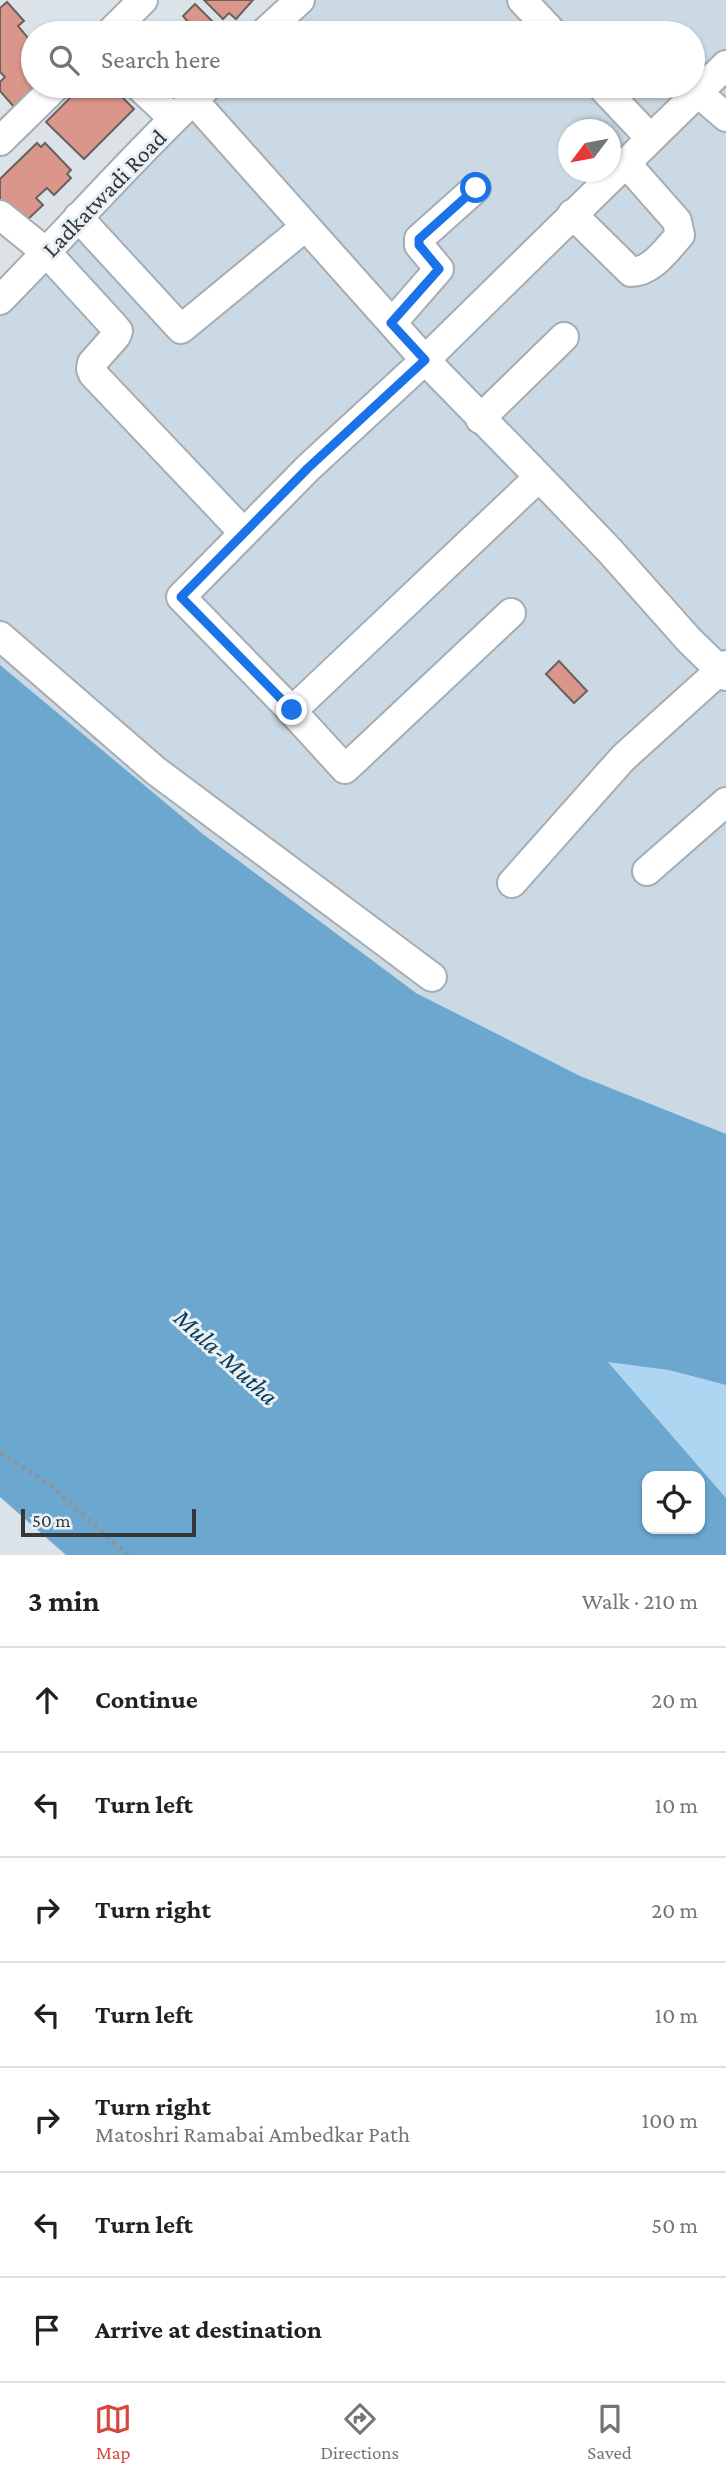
<!DOCTYPE html>
<html lang="en">
<head>
<meta charset="utf-8">
<style>
	:root { --surface:#fff; --page:#f2f2f2; --text:#202124; --muted:#757577; --line:#e0e0e0; --accent:#d6483d }
	body { margin:0; font-family:"Crimson Pro",serif; background:var(--page); color:var(--text) }
	.controls { position:absolute; right:21px; bottom:21px; display:grid; overflow:hidden; border-radius:14px; box-shadow:0 2px 5px #0004 }
	.controls button { width:63px; height:63px; display:grid; place-items:center; padding:0; border:0; border-bottom:2px solid var(--line); background:var(--surface); color:var(--text); font:35px sans-serif }
	.compass { position:absolute; left:558px; top:119px; width:63px; height:63px; border-radius:50%; background:var(--surface); box-shadow:0 2px 5px #0004; rotate:238deg }
	.scale { position:absolute; left:21px; bottom:18px; width:175px; box-sizing:border-box; padding-left:7px; border:4px solid #35383a; border-top:0; font-size:19px; line-height:24px; white-space:nowrap; color:#35383a; -webkit-text-stroke:5px #e9f1f6; paint-order:stroke }
	.stop { position:absolute; width:21px; height:21px; margin:-16px; border:5px solid #1a73e8; border-radius:50%; background:#fff }
	.stop.end { background:#1a73e8; border-color:#fff; box-shadow:0 2px 7px #0008 }
	.list { margin:0; padding:0; list-style:none }
	h2 { display:flex; justify-content:space-between; align-items:center; height:91px; margin:0; padding:0 28px; font-size:30px }
	h2 small { font-size:23px; font-weight:400; color:var(--muted) }
	.list li { display:grid; grid-template-columns:46px 1fr auto; gap:21px; align-items:center; box-sizing:border-box; height:105px; padding:0 28px; border-top:2px solid var(--line) }
	.list b { display:block; font-size:26px; white-space:nowrap }
	.list p { margin:0; font-size:23px; white-space:nowrap; color:var(--muted) }
	.list em { font-size:23px; font-style:normal; color:var(--muted) }
	.icon { flex:none; width:38px; height:38px; fill:none; stroke:currentColor; stroke-width:2; stroke-linecap:round; stroke-linejoin:round }
	.map { position:relative; flex:none; width:726px; height:1555px; overflow:hidden }
	.search { position:absolute; background:var(--surface); box-shadow:0 2px 5px #0004; left:21px; right:21px; top:21px; height:77px; display:flex; align-items:center; gap:18px; box-sizing:border-box; padding:0 24px; border-radius:38px; color:var(--muted); font-size:26px }
	.sheet { height:826px; background:var(--surface) }
	nav { display:flex; justify-content:space-around; align-items:center; box-sizing:border-box; height:98px; border-top:2px solid var(--line); background:var(--surface); font-size:19px; color:var(--muted) }
	nav a { display:grid; justify-items:center; gap:4px }
	nav .on { color:var(--accent) }
	.map>svg:first-child { display:block }
	.built { fill:#cad9e3; fill-rule:evenodd }
	.green { fill:#add6f3 }
	.water { fill:#6ca7cf; fill-rule:evenodd }
	.building { fill:#db968c; stroke:#69615f; stroke-width:2 }
	.lines { fill:none; stroke-linecap:round; stroke-linejoin:round }
	.minor-casing { stroke:#a6adb2; stroke-width:32 }
	.path { stroke:#8e9397; stroke-width:4.5; stroke-dasharray:3.5 5; stroke-linecap:butt }
	.minor { stroke:#fff; stroke-width:28 }
	.route { stroke:#1a73e8; stroke-width:9 }
	.labels { text-anchor:middle; dominant-baseline:central; stroke-width:6; stroke-linejoin:round; paint-order:stroke }
	.street-label { font-size:24px; fill:#35383a; stroke:#e9f1f6 }
	.water-label { font-size:26px; font-style:italic; fill:#0b3c57; stroke:#e9f1f6 }
</style>
</head>
<body>
<div class="map">
<svg width="726" height="1555" viewBox="0 0 726 1555">
	<rect width="100%" height="100%" fill="#dbe3e9"/>
	<path class="built" d="M285,0H726V1555L700,1529V1476H647L0,911V286L197,86H693V33H251ZM568,130H610V172H568Z"/>
	<path class="green" d="M608,1361L669,1370L726,1385V1498Z"/>
	<path class="water" d="M0,665L204,835L416,993L580,1076L726,1134V1385L669,1370L608,1362L726,1498V1555H66L0,1497ZM647,1476H700V1529H647Z"/>
	<path class="building" d="M204,0H253L236,19L229,13L223,19Z
		M7,2L24,21L18,26L33,44V86H39L15,108L0,91V82L5,77L0,72V8Z
		M195,4L219,28L214,33H179L189,23L183,16Z
		M168,24L177,33H159Z
		M82,86H111L134,109L84,159L46,122Z
		M37,143L41,147L45,143L71,170L67,174L71,178L54,195L47,188L36,198L43,205L24,223L0,207V179Z
		M559,661L587,691L574,703L546,674Z"/>
	<g class="lines">
		<defs>
			<path id="minor" d="M522,0L553,33
				M110,33L143,0
				M264,33L300,0
				M139,86L174,119
				M601,86L650,138
				M697,92L726,117
				M193,100L425,360L539,477L610,551L689,640L726,676
				M0,141L56,86
				M572,214L631,272C652,272 667,249 680,235L677,221L625,162
				M0,215L47,253L113,325L118,331L116,336L92,363L91,369L93,374L244,533
				M78,217L181,329L305,227
				M0,300C70,229 135,154 208,86
				M392,323L439,269L419,245V239L476,188
				M480,419L564,337
				M539,477L292,711L181,597L308,468L425,360L726,65
				M0,636L156,771L432,977
				M292,711L345,769L511,613
				M647,871L726,802
				M512,883L623,758L726,665"/>
		</defs>
		<use href="#minor" class="minor-casing"/>
		<path class="path" d="M0,1453L46,1482L128,1555"/>
		<use href="#minor" class="minor"/>
	</g>
	<g class="lines">
		<path class="route" d="M292,710L181,597L308,468L425,360L391,323L439,269L419,245V239L476,188"/>
	</g>
	<g class="labels">
		<g class="street-label">
			<text transform="translate(104 193) rotate(-46)">Ladkatwadi Road</text>
		</g>
		<g class="water-label">
			<text transform="translate(226 1357) rotate(42)">Mula-Mutha</text>
		</g>
	</g>
</svg>
<div class="controls">
<button><svg class="icon" aria-label="locate" viewBox="0 0 24 24"><circle cx="12" cy="12" r="6"/><path d="M12 2v4M12 18v4M2 12h4M18 12h4"/></svg></button>
</div>
<svg class="compass" viewBox="-18 -18 36 36"><path d="M0-13l5 13h-10z" fill="#e53935"/><path d="M0 13l5-13h-10z" fill="#757577"/></svg>
<div class="scale">50 m</div>
<div class="stop" style="left:476px;top:188px"></div>
<div class="stop end" style="left:292px;top:710px"></div>
<div class="search"><svg class="icon" aria-label="search" viewBox="0 0 24 24"><circle cx="10" cy="10" r="6"/><path d="M15 15l6 6"/></svg>Search here</div>
</div>
<section class="sheet">
<h2>3 min<small>Walk · 210 m</small></h2>
<ul class="list">
<li><svg class="icon" aria-label="ahead" viewBox="0 0 24 24"><path d="M12 20V5M6 11l6-6 6 6"/></svg><div><b>Continue</b></div><em>20 m</em></li>
<li><svg class="icon" aria-label="left" viewBox="0 0 24 24"><path d="M17 20v-9H6M10 6l-5 5 5 5"/></svg><div><b>Turn left</b></div><em>10 m</em></li>
<li><svg class="icon" aria-label="right" viewBox="0 0 24 24"><path d="M7 20v-9h11M14 6l5 5-5 5"/></svg><div><b>Turn right</b></div><em>20 m</em></li>
<li><svg class="icon" aria-label="left" viewBox="0 0 24 24"><path d="M17 20v-9H6M10 6l-5 5 5 5"/></svg><div><b>Turn left</b></div><em>10 m</em></li>
<li><svg class="icon" aria-label="right" viewBox="0 0 24 24"><path d="M7 20v-9h11M14 6l5 5-5 5"/></svg><div><b>Turn right</b><p>Matoshri Ramabai Ambedkar Path</p></div><em>100 m</em></li>
<li><svg class="icon" aria-label="left" viewBox="0 0 24 24"><path d="M17 20v-9H6M10 6l-5 5 5 5"/></svg><div><b>Turn left</b></div><em>50 m</em></li>
<li><svg class="icon" aria-label="arrive" viewBox="0 0 24 24"><path d="M6 21V4h12l-3 4 3 4H6"/></svg><div><b>Arrive at destination</b></div></li>
</ul>
</section>
<nav>
<a class="on"><svg class="icon" aria-label="map" viewBox="0 0 24 24"><path d="M3 6l6-2 6 2 6-2v14l-6 2-6-2-6 2zM9 4v14M15 6v14"/></svg>Map</a>
<a><svg class="icon" aria-label="directions" viewBox="0 0 24 24"><path d="M12 3l9 9-9 9-9-9zM9 14v-3h6M13 9l2 2-2 2"/></svg>Directions</a>
<a><svg class="icon" aria-label="saved" viewBox="0 0 24 24"><path d="M7 4h10v16l-5-4-5 4z"/></svg>Saved</a>
</nav>
</body>
</html>
